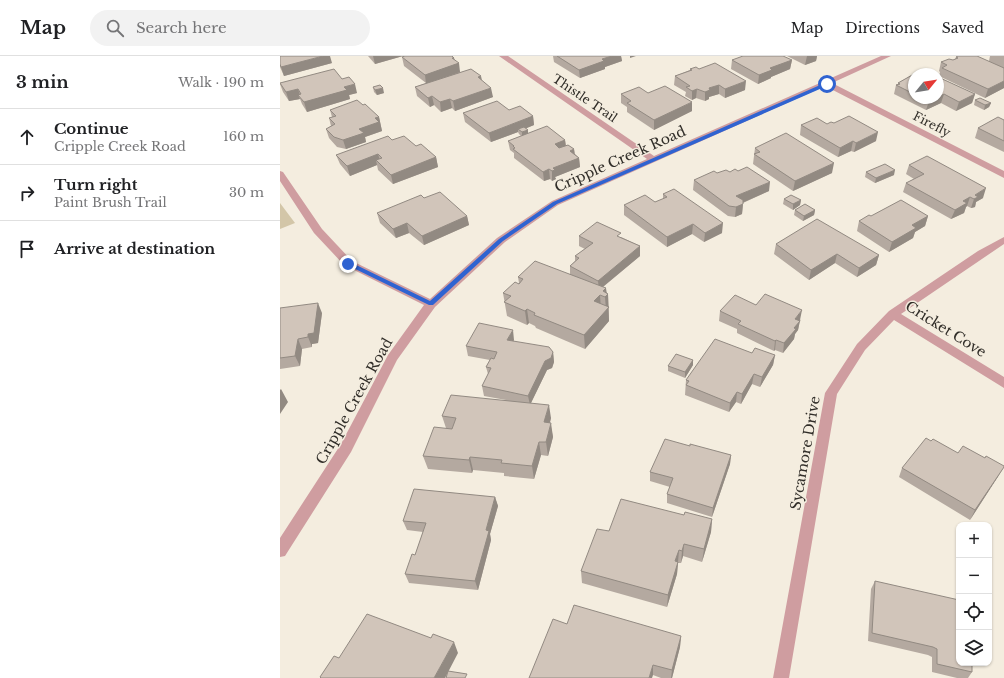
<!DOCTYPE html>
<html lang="en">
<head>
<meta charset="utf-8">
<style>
	:root { --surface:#fff; --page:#f2f2f2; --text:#202124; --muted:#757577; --line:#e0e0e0 }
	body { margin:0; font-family:"Libre Baskerville",serif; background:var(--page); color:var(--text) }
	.controls { position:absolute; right:12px; bottom:12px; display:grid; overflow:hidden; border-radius:8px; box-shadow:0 1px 3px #0004 }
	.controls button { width:36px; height:36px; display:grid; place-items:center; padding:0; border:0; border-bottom:1px solid var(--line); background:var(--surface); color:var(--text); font:20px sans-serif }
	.compass { position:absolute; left:628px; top:12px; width:36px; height:36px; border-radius:50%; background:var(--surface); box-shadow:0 1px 3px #0004; rotate:60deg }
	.stop { position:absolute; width:12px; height:12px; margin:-9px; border:3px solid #2f63d1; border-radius:50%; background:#fff }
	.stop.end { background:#2f63d1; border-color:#fff; box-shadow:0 1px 4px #0008 }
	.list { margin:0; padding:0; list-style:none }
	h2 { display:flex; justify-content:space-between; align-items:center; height:52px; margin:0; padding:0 16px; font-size:17px }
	h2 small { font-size:13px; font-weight:400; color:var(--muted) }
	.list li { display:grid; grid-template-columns:26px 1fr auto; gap:12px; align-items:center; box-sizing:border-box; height:56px; padding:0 16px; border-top:1px solid var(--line) }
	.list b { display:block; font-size:15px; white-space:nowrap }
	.list p { margin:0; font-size:13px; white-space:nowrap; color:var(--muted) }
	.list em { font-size:13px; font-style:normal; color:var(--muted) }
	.icon { flex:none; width:22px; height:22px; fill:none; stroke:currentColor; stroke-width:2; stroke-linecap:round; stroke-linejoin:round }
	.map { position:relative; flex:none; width:724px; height:622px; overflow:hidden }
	header { display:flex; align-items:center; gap:24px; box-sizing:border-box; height:56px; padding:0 20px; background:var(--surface); border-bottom:1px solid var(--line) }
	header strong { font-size:19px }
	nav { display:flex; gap:22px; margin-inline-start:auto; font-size:14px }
	.search { width:280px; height:36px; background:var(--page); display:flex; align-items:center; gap:10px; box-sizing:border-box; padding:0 14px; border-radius:22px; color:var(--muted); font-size:15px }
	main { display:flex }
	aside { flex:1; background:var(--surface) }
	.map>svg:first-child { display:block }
	.green { fill:#d3c6a8 }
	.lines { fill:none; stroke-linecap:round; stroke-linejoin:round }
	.minor { fill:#cf9da0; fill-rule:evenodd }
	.wall { fill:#b4a9a0 }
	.shaded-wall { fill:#928a82 }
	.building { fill:#d1c5ba; stroke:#928a82 }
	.route { fill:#2f63d1 }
	.labels { text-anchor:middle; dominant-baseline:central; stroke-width:3; stroke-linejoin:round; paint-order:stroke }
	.far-street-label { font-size:12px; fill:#312e29; stroke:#f4eddf }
	.street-label { font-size:14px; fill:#312e29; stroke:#f4eddf }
</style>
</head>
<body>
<header>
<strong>Map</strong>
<div class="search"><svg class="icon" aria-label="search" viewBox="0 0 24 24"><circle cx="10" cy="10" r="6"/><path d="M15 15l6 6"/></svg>Search here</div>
<nav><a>Map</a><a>Directions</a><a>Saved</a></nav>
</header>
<main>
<aside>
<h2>3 min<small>Walk · 190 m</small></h2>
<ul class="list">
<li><svg class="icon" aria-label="ahead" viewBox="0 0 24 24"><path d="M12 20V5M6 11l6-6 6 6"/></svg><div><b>Continue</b><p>Cripple Creek Road</p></div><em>160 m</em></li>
<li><svg class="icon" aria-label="right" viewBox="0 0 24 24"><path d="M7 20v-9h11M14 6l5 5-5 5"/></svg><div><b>Turn right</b><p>Paint Brush Trail</p></div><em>30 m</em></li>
<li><svg class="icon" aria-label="arrive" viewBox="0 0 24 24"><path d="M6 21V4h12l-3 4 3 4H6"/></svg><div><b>Arrive at destination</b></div></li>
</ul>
</aside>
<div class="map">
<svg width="724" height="622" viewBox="0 0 724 622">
	<rect width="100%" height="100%" fill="#f4eddf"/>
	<path class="green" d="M0,147L15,167L0,173Z"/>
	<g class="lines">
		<path class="minor" d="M219,0H228L374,100L601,0H611L552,27L724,115V122L545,30L278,149L225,186L155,251L117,304L71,396L5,500L0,501V482L61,388L108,299L144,249L64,209L34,177L0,125V115L3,116L42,173L72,205L150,243L217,182L272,145L367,103Z
			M724,181V188L621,258L724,321V332L614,264L585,294L557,338L509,622H493L545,337L577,288L609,255L698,195Z"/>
	</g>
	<path class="wall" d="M0,0L52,7L4,20L0,11Z
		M88,0H123L95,8Z
		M273,0H341L342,5L325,11V13L300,22L274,6Z
		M507,0H537L536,5L525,9Z
		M710,0H724V32L705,42L659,20L660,16L659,15L661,6L673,4L675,3L676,1L709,5Z
		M122,1L174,2L175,4L180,16L202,25L213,41L175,55L172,52L161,56L154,49L150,51L137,40L135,31L146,27L124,10Z
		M452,4H512L510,13L491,21V22L478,28L451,13Z
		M410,13L465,34L445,42L439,38L429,41V43L425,45L416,42L412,44L405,40L406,36L394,29L395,20L410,14Z
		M634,18V42H658V21L695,38L692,47L676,55L661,47L646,54L614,38L616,29L618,28V27Z
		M62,23L77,37L69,39L70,43L27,56L22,48L20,43L9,45L3,36L0,28Z
		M93,31L104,37L97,39L94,36Z
		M341,38L412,55L374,74L347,56V51L341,47Z
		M695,44L711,47L709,51L704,54L694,49Z
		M83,49L99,61L102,75L85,81L86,86L66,93L57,91L49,82L46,73L51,70L49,62L52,61L50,54Z
		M229,54L253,60L254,69L246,72L248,74V77L285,84L286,89L294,93L295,98L299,102L300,111L275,121L276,123L272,125L270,123L264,125L234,102V97L230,94L228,85L241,80L239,78L238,76L211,86L185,66L183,57Z
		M724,64V96L695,82L698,72Z
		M547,68L596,85L574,96L571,95L558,101L520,79L521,69Z
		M112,84L136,90L156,101L158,111L113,128L98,114L97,109L70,120L60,108L56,99Z
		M475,92L552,117L513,135L473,108Z
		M629,109L703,142L696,146L695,151L691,152L687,150L686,151L684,157L671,163L623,136L626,127L634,123L626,118Z
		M450,116L489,135L463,147L462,158L455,161L448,160L413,134L414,124Z
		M586,116L614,119L595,127L585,121Z
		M383,138L442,177L424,186L412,178L387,191L344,159V149L375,146L383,143Z
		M504,143L521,144L520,149L513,154L503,148Z
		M515,154H535L534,159L523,165L514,159Z
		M97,157L187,160L189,169L144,189L129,177L116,182L100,167Z
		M591,160H648L645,170L635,176L633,182L609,196L577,175L579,165Z
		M299,180L341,181L360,190V200L323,231L327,237L328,238L329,265L305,293L256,272L255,270L249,267L247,269L227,260L223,237L239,227L238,221L290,218V210L295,205V200L305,193L299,190Z
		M496,188L599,199L596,209L577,221L555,207L529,224L494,198Z
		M476,249L521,264L520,265L518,274L515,278L514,283L503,297L495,294L494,295L457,277V273L439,265L440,255Z
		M0,252L42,257L38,287L32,288V291L22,293L20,310L0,313Z
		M234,284L233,285L273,296L274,306L272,312L267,314L251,347L271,362L270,367L273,381L268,400L261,399L254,423L224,420V417L193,414L192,417L148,413L143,400L166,372L162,360L226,344L204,340L202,330L208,318L206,311L210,304L188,300L186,290Z
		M472,297L495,299L493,309L480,331L472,328L461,348L456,346L449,356L405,339L406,324Z
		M413,304V309L405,322L388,315V310Z
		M651,385L719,419L690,464L619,421L622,412Z
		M410,390L451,399L450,408L432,461L387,447V438L390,431L370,425V416Z
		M215,441L218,450L210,478L211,484L198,534L129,527L125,518L135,499L143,476L127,474L123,465Z
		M404,459L432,463L431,476L422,506L403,500L401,507H398L397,518L387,551L302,527L301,515L329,475Z
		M595,525L692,616L688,622H677L652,616V601L648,599L588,585L591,533Z
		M287,568L401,580L400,591L392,622H381L373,619Z"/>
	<path class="shaded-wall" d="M43,0H50L52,7L4,20L1,11Z
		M93,0H123L95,8Z
		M332,0H341L342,5L325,11V13L300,22L299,14L322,3Z
		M350,0H356L350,2Z
		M527,0H537L536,5L525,9Z
		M172,2H174L175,8L179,7L180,16L146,28L145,19Z
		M512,4L510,13L491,21V22L478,28L479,19L490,12Z
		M201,20L203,29L198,21Z
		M466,25L465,34L445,42V33Z
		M724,25V32L705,42L708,33Z
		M75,28L77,37L69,39L70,43L27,56L24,46L64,31Z
		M439,29V38L429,41V43L425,45V36L429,32Z
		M103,32L104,37L97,39L95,34Z
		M211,32L213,41L175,55L173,45Z
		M18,33L21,42L18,39L20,43L9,45L6,36Z
		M417,33L416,42L412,44V35Z
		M664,38L661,47L646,54L649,45L655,42H658V41Z
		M695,38L692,47L676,55L679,46Z
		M152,40L154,49L150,51L148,42Z
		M170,43L172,52L161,56L160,46Z
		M412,46V55L374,74V64Z
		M711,47L709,51L704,54L705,49Z
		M253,60L254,69L240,75L238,73V76L211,86L209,77Z
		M99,61L102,75L85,81L86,86L66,93L63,84L95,62Z
		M248,74V79L242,81V76Z
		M598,76L596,85L574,96L576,87Z
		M285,84L286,93L275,98V88Z
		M573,85L571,95L558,101L560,92Z
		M294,93L295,103L290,95Z
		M98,98L101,108L96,104L97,109L70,120L67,110Z
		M156,101L158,111L113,128L111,119Z
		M299,102L300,111L275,121L276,123L272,125V115L273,112Z
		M554,107L552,117L513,135L515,125Z
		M269,113L270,123L264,125L263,116Z
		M615,114L614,119L595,127L596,122Z
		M490,126L489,135L455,150L456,140Z
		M706,132L703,142L696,146L695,151L691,152L694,143L695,139Z
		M690,141L687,150L686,151L684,157L671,163L675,154L683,145Z
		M521,144L520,149L513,154V148Z
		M463,148L462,158L455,161L456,151Z
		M535,154L534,159L523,165L524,160Z
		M187,160L189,169L144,189L142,180Z
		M648,160L645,170L635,176L633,182L609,196L612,186L632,169Z
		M127,167L129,177L116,182L113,173Z
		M443,167L442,177L424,186L425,177Z
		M413,168L412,178L387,191V181Z
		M360,190V200L319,234L318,225Z
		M557,198L555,207L529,224L531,214Z
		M599,199L596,209L577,221L579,212Z
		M326,232L327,239L328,238L329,265L305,293L304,279L326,254L325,241L323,235Z
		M320,239L321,253L314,245Z
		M38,247L42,257L38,287L32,288V291L28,281V278Z
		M247,253L249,267L247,269L245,255Z
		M522,254L518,274L515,278L514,283L503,297L504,287L515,263Z
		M233,274L234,284L229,294L227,284Z
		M18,283L22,293L20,310L15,300Z
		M496,284L495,294L494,295L495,285Z
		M273,296L274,306L272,312L267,314L250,349L248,340L265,305Z
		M495,299L493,309L480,331L482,321Z
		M413,304V309L405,322V316Z
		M474,318L472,328L461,348L462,338Z
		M1,333L8,346L0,358V334Z
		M457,336L456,346L449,356L450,347Z
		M269,349L271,362L266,380L264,366Z
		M271,367L273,381L268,400L266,386Z
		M259,386L261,399L254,423L252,410Z
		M451,399L450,408L432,461L433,452Z
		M190,401L193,414L192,417L189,404Z
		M724,411L719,419L690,464L695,454Z
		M215,441L218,450L210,478L211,484L198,534L195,525L206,474Z
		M432,463L431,476L422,506L424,493Z
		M404,488L403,500L401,507L402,495Z
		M399,494L397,518L387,551L388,539L395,505Z
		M401,580L400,591L392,622H391L392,614Z
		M174,586L178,597L165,622H154Z
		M373,609V619L372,622H369Z"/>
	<path class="building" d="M0,0H43L1,11L0,8Z
		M125,0H172L174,2H172L179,7L145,19L122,1Z
		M277,0H332L322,3L324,5L299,14Z
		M463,0H503L512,4L490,12L492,14L479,19L452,4Z
		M678,0H697L724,12V25L708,33L662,12L667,9L661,6L669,3L673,4L678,2L676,1Z
		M435,7L466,25L445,33L439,29L429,32L430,34L425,36L417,33L412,35L406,31L410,30L395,20L412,14L410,13L416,11L419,13Z
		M54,13L62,23L69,21L75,28L64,31L67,34L24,46L18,39L21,38L18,33L6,36L0,27Z
		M191,13L201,20L198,21L211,32L173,45L170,43L160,46L152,40L148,42L135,31Z
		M642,14L652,18H634Z
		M634,18V38L616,29L620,28L618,27Z
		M658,21L695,38L679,46L664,38L658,41Z
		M100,29L103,32L95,34L93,31Z
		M385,30L412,46L374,64L347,47L351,45L341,38L359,31L368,37Z
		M642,42H655L649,45Z
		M700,42L711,47L705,49L695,44Z
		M77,44L83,49L85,48L99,61L95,62L99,66L79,73L84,77L63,84L54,81L46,73L55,68L49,62L56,60L50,54Z
		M217,45L229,54L240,50L253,60L209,77L183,57Z
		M569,60L598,76L576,87L573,85L560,92L521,69L537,62L547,68L551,66L554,67Z
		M718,61L724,64V85L698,72Z
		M267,70L285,84L275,88L279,92L288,89L294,93L290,95L299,102L273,112L275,114L272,115L269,113L263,116L233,93L235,92L233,90H234L228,85Z
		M244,71L248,74L242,76L238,73Z
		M506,77L554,107L515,125L474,98L480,96L475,92Z
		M108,80L112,84L124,80L136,90L141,88L156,101L111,119L96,104L102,102L98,98L67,110L56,99Z
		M647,100L706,132L695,139L698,141L694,143L690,141L683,145L687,147L675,154L626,127L644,118L629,109Z
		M605,108L615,114L596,122L586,116Z
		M467,111L490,126L456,140L463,144V148L456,151L449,150L414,124L434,115L437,117L446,114L450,116L455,113L458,115Z
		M394,133L443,167L425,177L413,168L387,181L344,149L365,139L375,146L387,141L383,138Z
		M160,136L187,160L142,180L127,167L113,173L97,157L141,139L144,142Z
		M511,139L521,144L513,148L504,143Z
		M621,144L648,160L632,169L636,172L612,186L579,165L589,159L591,160Z
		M525,148L535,154L524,160L515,154Z
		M537,163L599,199L579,212L557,198L531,214L496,188Z
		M317,166L341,177L337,180L360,190L318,225L290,210L299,202L295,200L313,187L299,180Z
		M255,205L326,232L323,235L328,238L325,241L320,239L314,245L329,251L304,279L254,259L255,257L247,253L245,255L224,246L231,240L223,237L235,226L239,228L243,223L238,221Z
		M485,238L522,254L515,263L520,265L514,272L516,273L504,287L496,284L495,285L458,268L461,265L440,255L455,239L476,249Z
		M38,247L34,277L28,278V281L18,283L15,300L0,302V252Z
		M199,267L233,274L227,284L269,291L273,296L271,302L265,305L248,340L202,330L211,312L206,311L211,302L214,303L217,296L186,290Z
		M435,283L472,297L475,292L495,299L482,321L474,318L462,338L457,336L450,347L406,329L409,325L406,324Z
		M396,298L413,304L405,316L388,310Z
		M171,339L269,349L264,366L271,367L266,386H259L252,410L221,407L222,404L190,401L189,404L143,400L154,371L172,373L176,362L162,360Z
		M646,382L651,385L653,383L678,397L683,390L705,402L706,400L724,410V411L695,454L622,412Z
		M385,383L410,390V388L451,399L433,452L387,438L393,422L370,416Z
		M134,433L215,441L206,474L209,475L195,525L125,518L132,498L135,499L146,467L123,465Z
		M341,443L404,459L405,456L432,463L424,493L404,488L402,495L399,494L395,505L398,506L388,539L301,515L317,473L329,475Z
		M595,525L679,544V607H692V616L657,608V593L653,591L592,577Z
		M294,549L401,580L392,614L373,609L369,622H249L273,563L287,568Z
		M87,558L151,582L153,578L174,586L154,622H41L40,621L54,600L59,602Z
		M168,615L187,618L185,622H166Z"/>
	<path class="route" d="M547,26L549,29L277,148L223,185L153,249H149L65,208L70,206L150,245L219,183L273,146Z"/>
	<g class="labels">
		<g class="far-street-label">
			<text transform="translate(305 42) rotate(34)">Thistle Trail</text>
			<text transform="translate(652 68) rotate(27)">Firefly</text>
		</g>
		<g class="street-label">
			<text transform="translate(340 103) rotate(-24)">Cripple Creek Road</text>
			<text transform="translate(666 273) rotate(32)">Cricket Cove</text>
			<text transform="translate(74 345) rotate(-61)">Cripple Creek Road</text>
			<text transform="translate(525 397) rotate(-80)">Sycamore Drive</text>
		</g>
	</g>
</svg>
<div class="controls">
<button>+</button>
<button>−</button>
<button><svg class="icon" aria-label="locate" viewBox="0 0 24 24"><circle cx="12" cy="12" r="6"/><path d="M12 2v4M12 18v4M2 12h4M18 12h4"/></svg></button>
<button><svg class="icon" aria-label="layers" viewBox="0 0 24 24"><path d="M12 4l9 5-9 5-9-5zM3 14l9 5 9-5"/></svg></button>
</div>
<svg class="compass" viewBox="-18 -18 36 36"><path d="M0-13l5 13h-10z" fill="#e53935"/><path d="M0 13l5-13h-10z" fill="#757577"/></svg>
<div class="stop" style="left:547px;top:28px"></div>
<div class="stop end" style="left:68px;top:208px"></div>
</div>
</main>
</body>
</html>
